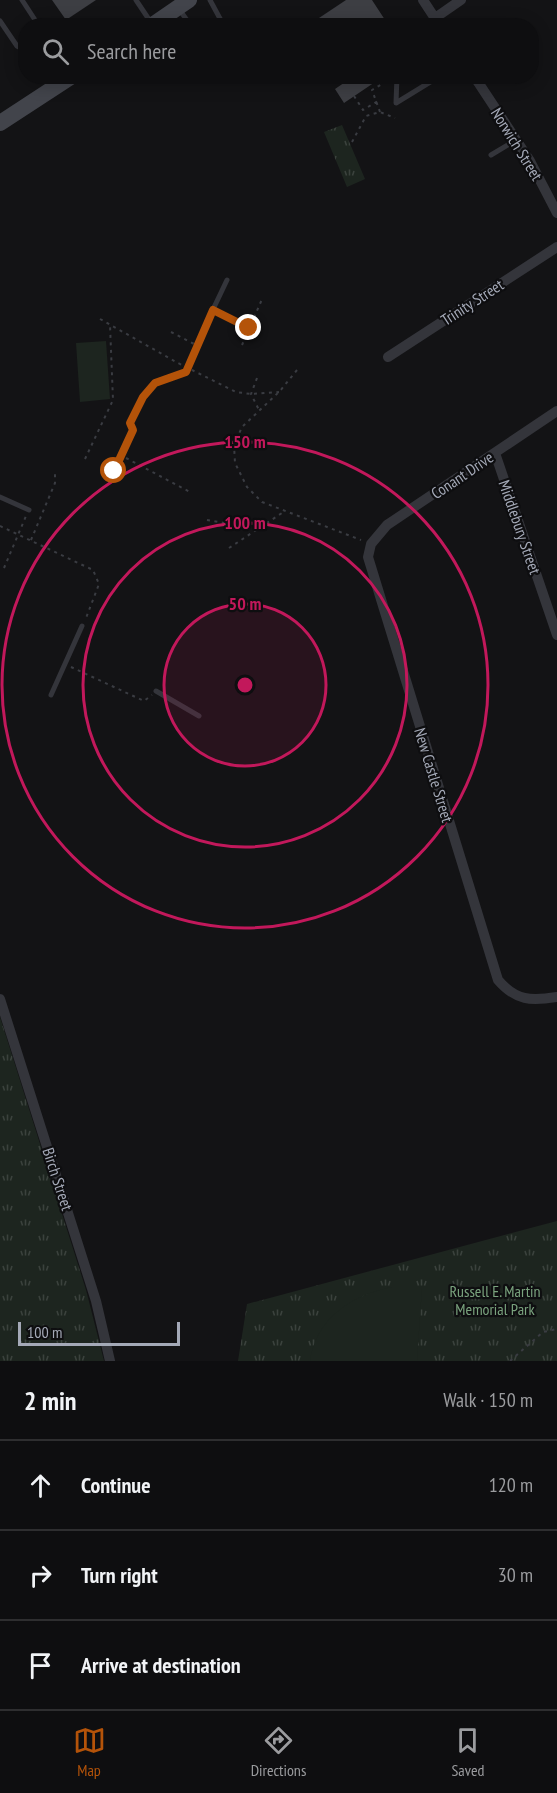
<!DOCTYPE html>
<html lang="en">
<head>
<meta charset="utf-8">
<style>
	:root { --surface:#0e0e10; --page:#171719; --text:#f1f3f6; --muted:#9b9c9f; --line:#2e2e30; --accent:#b45309 }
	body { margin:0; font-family:"PT Sans Narrow",sans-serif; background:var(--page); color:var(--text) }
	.scale { position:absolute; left:18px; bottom:15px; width:162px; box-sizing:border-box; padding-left:6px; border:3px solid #a4a9b7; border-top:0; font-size:16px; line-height:21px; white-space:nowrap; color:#a4a9b7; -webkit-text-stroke:4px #0e0e10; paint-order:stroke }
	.stop { position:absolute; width:18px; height:18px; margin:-14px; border:4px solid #b45309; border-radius:50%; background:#fff }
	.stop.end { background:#b45309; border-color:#fff; box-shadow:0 2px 6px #0008 }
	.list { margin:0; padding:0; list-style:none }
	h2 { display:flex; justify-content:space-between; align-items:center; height:78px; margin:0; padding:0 24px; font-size:26px }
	h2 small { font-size:20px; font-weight:400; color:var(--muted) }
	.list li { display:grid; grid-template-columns:39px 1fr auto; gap:18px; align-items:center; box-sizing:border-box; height:90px; padding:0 24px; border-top:2px solid var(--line) }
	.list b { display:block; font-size:22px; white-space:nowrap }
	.list em { font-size:20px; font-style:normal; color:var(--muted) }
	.icon { flex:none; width:33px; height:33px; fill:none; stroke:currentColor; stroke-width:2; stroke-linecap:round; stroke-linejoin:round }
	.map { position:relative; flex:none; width:557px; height:1361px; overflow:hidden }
	.search { position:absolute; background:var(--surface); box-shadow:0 3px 15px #0003; left:18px; right:18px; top:18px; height:66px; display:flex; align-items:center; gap:15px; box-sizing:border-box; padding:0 21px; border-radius:24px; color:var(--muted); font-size:22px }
	.sheet { height:348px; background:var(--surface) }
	nav { display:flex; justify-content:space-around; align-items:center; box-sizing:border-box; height:84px; border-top:2px solid var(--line); background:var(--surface); font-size:16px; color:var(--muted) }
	nav a { display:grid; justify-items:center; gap:3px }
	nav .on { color:var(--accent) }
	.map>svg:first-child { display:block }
	.park { fill:url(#park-tufts) }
	.pitch { fill:#1d251f }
	.building { fill:#3d3e43 }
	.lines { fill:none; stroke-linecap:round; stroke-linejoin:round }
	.path { stroke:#3a3c42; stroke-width:2; stroke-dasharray:3 4.5; stroke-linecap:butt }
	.lane { stroke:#34353b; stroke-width:5 }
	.street { stroke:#34353b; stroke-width:10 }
	.secondary { stroke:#42444b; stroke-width:16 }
	.route { stroke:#b45309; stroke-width:8 }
	.ring { fill:none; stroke:#c2185b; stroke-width:3 }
	.labels { text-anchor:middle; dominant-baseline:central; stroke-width:4.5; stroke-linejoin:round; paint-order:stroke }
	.street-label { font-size:16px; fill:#a4a9b7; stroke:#0e0e10 }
	.park-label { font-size:16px; fill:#7aa37e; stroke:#0e0e10 }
	.centre { fill:#c2185b; stroke:#0e0e10; stroke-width:3 }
	.ring-label { font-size:18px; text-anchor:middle; font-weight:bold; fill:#c2185b; stroke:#0e0e10; stroke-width:4.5; stroke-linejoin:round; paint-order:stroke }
</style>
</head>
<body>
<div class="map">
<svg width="557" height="1361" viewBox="0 0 557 1361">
	<defs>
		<pattern id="park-tufts" width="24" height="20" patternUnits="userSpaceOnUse" patternTransform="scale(1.5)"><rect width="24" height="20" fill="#1d251f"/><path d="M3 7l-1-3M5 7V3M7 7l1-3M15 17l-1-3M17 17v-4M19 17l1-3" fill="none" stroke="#3b423d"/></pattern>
	</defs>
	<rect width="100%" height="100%" fill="#131315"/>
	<path class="park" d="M342,125L365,179L347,187L324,132Z
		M0,1017L86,1290L104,1361H0Z
		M557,1221V1361H238L247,1304Z"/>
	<path class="pitch" d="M106,341L110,399L80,402L76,343Z
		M392,1287H422L417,1361H310C316,1318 352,1295 392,1287Z"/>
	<path class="building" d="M52,0H96L66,20Z
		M346,0H372L389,26H307Z
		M354,76H384L344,103L335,89Z"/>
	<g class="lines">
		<path class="path" d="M354,96L363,110L378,101
			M380,112L372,90L387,81
			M352,142L366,116L380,112L395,118
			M221,314L249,328
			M100,319L178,363L236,392L251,394L279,392
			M171,332L198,346
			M242,345L263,297
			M297,370L280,391L242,427L234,445L235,463L247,487L262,502L361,540
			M257,378L251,394L259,410
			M131,424L148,390L155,383L186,372L207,326
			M126,458L190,492
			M85,459L113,400L110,325
			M207,520L241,526L263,522
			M0,526L93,570L99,584L86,618
			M31,540L55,483V472
			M229,548L282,513
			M4,568L26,516
			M71,667L144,701L152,695
			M510,1361L543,1332L557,1329"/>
		<path class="lane" d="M22,0L39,26
			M136,0L152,24
			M210,0L224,26
			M179,9L191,26
			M0,21L17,46L26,51
			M226,76L229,80
			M397,76L396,103L440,76
			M491,155L516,140
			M208,320L227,280
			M110,479L133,430
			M0,497L29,510
			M156,691L199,716
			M51,695L82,626"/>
		<path class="street" d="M423,0L440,26
			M435,18L461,0
			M474,76L530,161L557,213
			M388,357L557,247
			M557,411L387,525L371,544L368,557L498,980C516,1001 531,1001 557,997
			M495,453L557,635
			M0,999L96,1301L110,1361"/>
		<path class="secondary" d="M151,26L189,0
			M0,123L72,76"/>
	</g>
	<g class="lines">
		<path class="route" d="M114,471L133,430L130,423L143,397L155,383L186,372L213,310L249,328"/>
	</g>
	<circle cx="245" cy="685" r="81" fill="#c2185b" fill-opacity=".12"/>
	<g class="ring">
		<circle cx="245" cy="685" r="81"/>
		<circle cx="245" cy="685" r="162"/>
		<circle cx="245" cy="685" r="243"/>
	</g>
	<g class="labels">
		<g class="street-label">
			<text transform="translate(517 144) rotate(58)">Norwich Street</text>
			<text transform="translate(472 302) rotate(-33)">Trinity Street</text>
			<text transform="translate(462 475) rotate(-34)">Conant Drive</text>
			<text transform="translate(520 527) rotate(71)">Middlebury Street</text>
			<text transform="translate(434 775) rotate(73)">New Castle Street</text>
			<text transform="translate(58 1179) rotate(72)">Birch Street</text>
		</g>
		<g class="park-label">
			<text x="495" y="1291">Russell E. Martin<tspan x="495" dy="18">Memorial Park</tspan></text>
		</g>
	</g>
	<circle cx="245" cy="685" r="9" class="centre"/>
	<g class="ring-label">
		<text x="245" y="448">150 m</text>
		<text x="245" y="529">100 m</text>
		<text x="245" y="610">50 m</text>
	</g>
</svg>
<div class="scale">100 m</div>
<div class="stop" style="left:114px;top:471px"></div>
<div class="stop end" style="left:249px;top:328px"></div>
<div class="search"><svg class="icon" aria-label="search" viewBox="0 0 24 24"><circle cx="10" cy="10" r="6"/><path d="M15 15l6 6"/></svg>Search here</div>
</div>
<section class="sheet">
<h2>2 min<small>Walk · 150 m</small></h2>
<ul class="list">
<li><svg class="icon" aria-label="ahead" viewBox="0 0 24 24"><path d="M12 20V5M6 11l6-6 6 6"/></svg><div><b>Continue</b></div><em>120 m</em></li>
<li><svg class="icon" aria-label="right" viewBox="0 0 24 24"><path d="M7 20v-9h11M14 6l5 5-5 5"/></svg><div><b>Turn right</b></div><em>30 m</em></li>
<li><svg class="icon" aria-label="arrive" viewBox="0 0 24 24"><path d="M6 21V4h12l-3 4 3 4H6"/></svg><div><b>Arrive at destination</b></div></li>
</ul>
</section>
<nav>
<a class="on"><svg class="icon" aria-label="map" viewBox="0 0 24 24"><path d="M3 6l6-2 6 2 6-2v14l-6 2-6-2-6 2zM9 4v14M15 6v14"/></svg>Map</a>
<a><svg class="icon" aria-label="directions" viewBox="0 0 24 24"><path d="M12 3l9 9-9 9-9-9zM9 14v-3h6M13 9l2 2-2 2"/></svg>Directions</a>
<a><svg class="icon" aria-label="saved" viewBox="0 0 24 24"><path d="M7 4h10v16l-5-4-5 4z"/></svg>Saved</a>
</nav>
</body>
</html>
